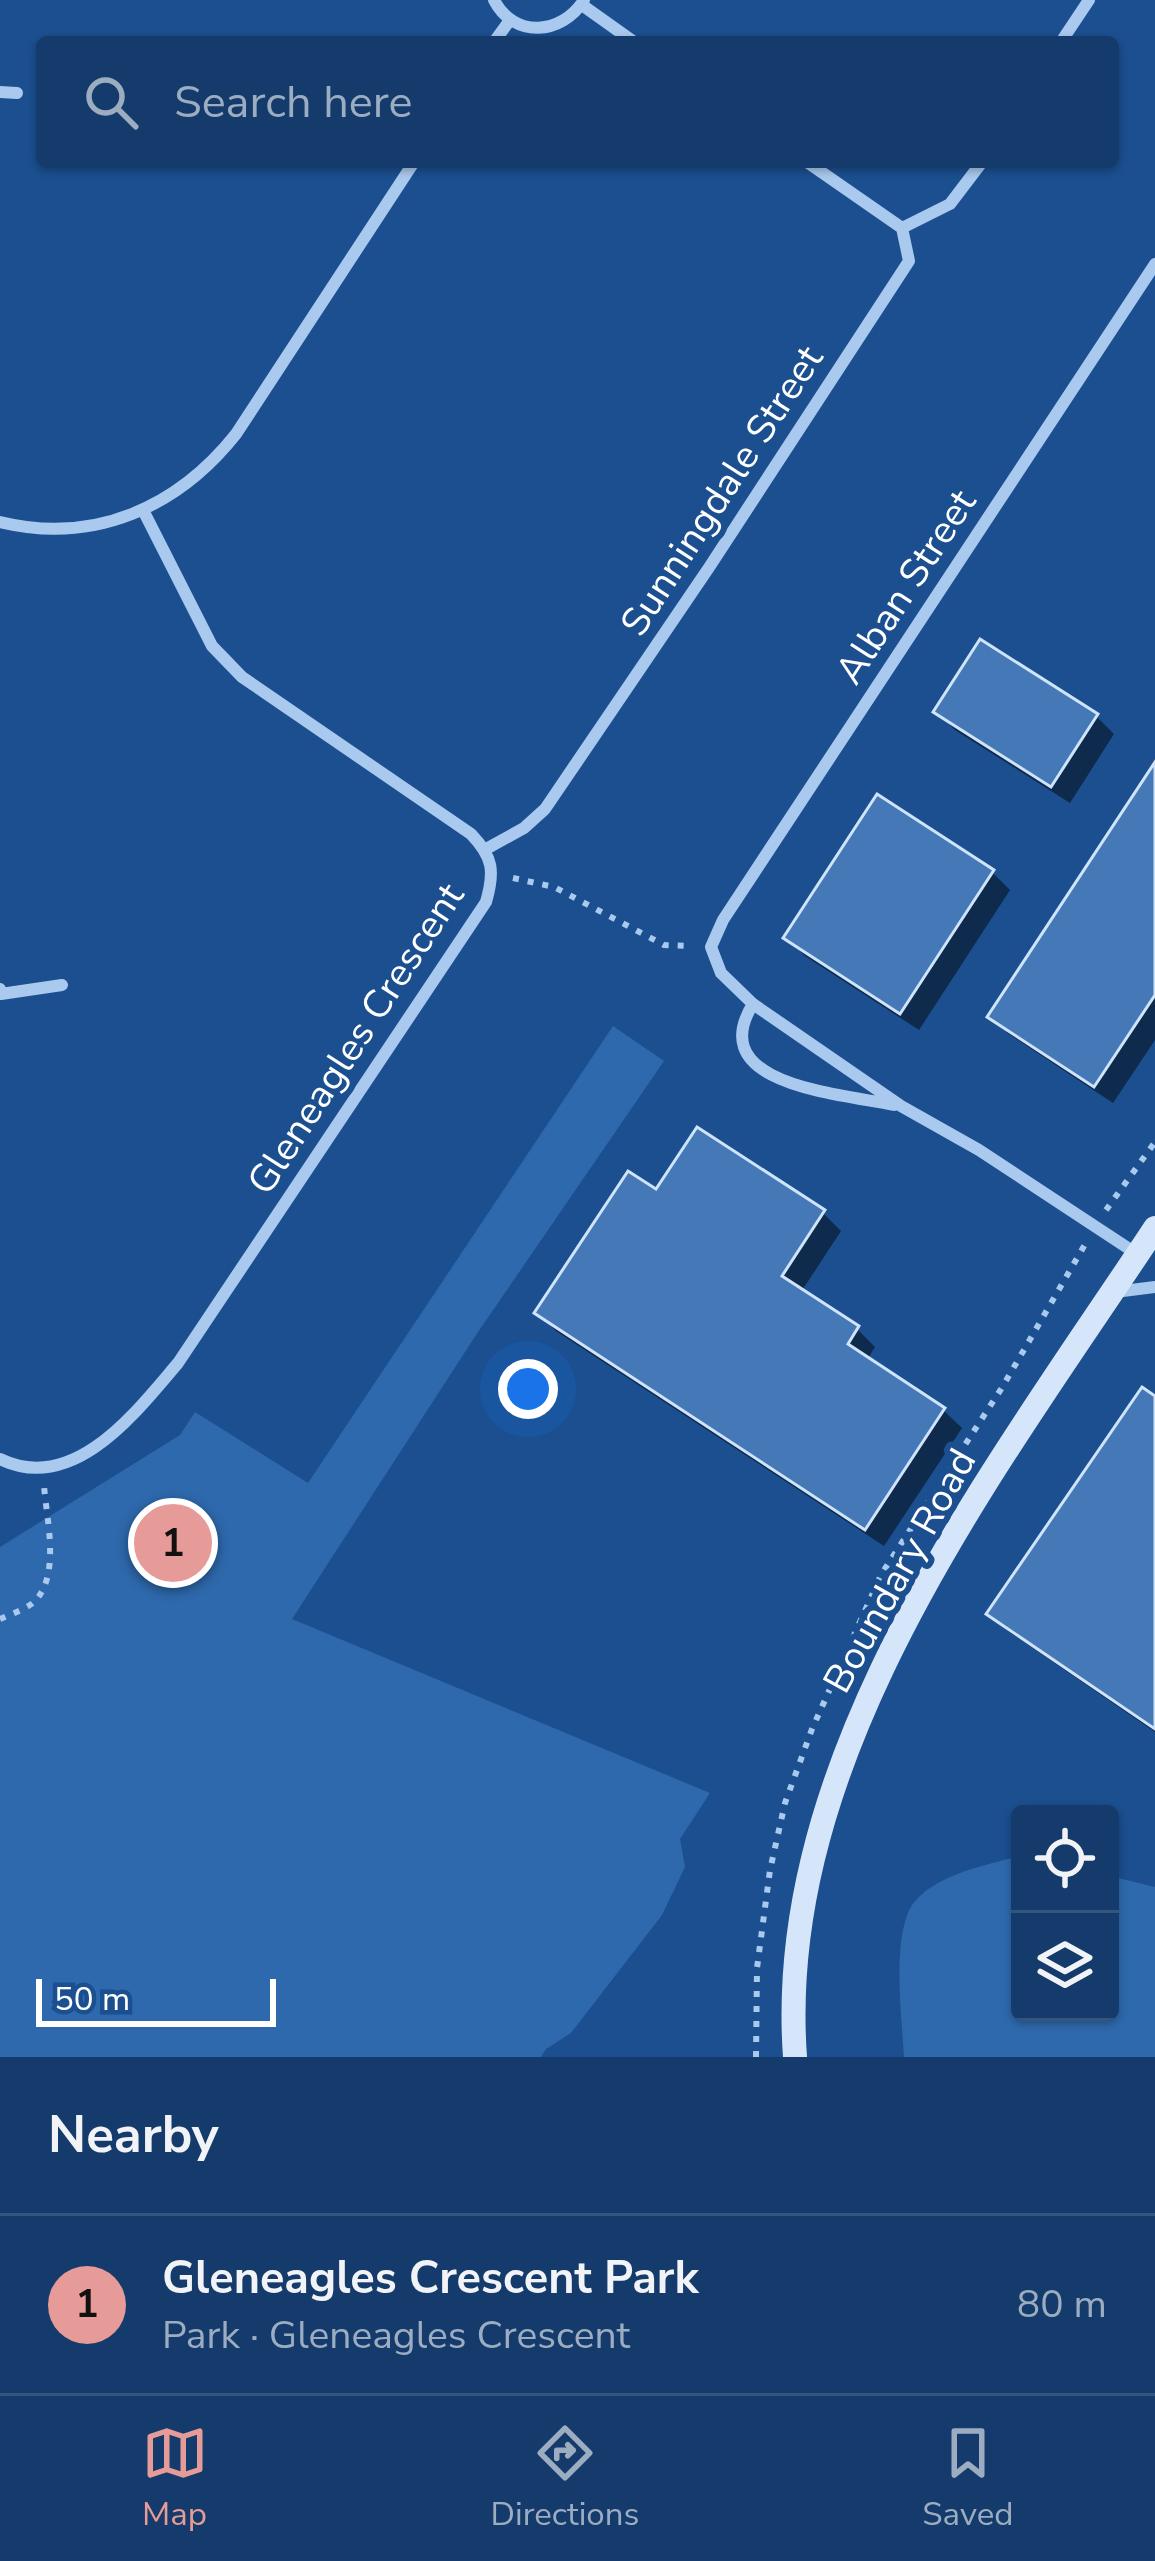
<!DOCTYPE html>
<html lang="en">
<head>
<meta charset="utf-8">
<style>
	:root { --surface:#143b6b; --page:#1d4271; --text:#f1f3f6; --muted:#9dadc1; --line:#33557e; --accent:#e69b98 }
	body { margin:0; font-family:"Nunito Sans",sans-serif; background:var(--page); color:var(--text) }
	.controls { position:absolute; right:36px; bottom:36px; display:grid; overflow:hidden; border-radius:12px; box-shadow:0 3px 9px #0004 }
	.controls button { width:108px; height:108px; display:grid; place-items:center; padding:0; border:0; border-bottom:3px solid var(--line); background:var(--surface); color:var(--text); font:60px sans-serif }
	.scale { position:absolute; left:36px; bottom:30px; width:240px; box-sizing:border-box; padding-left:12px; border:6px solid #fff; border-top:0; font-size:33px; line-height:42px; white-space:nowrap; color:#fff; -webkit-text-stroke:9px #1b4f8f; paint-order:stroke }
	.you { position:absolute; left:528px; top:1389px; width:42px; height:42px; margin:-30px; border:9px solid #fff; border-radius:50%; background:#1a73e8; box-shadow:0 0 0 18px #1a73e833 }
	.badge { display:grid; place-items:center; width:78px; height:78px; border-radius:50%; background:var(--accent); color:#111; font-size:39px; font-weight:700 }
	.pin { position:absolute; translate:-50% -50%; border:6px solid #fff; box-shadow:0 3px 12px #0006 }
	.list { margin:0; padding:0; list-style:none }
	h2 { display:flex; justify-content:space-between; align-items:center; height:156px; margin:0; padding:0 48px; font-size:51px }
	h2 small { font-size:39px; font-weight:400; color:var(--muted) }
	.list li { display:grid; grid-template-columns:78px 1fr auto; gap:36px; align-items:center; box-sizing:border-box; height:180px; padding:0 48px; border-top:3px solid var(--line) }
	.list b { display:block; font-size:45px; white-space:nowrap }
	.list p { margin:0; font-size:39px; white-space:nowrap; color:var(--muted) }
	.list em { font-size:39px; font-style:normal; color:var(--muted) }
	.icon { flex:none; width:66px; height:66px; fill:none; stroke:currentColor; stroke-width:2; stroke-linecap:round; stroke-linejoin:round }
	.map { position:relative; flex:none; width:1155px; height:2057px; overflow:hidden }
	.search { position:absolute; background:var(--surface); box-shadow:0 3px 9px #0004; left:36px; right:36px; top:36px; height:132px; display:flex; align-items:center; gap:30px; box-sizing:border-box; padding:0 42px; border-radius:12px; color:var(--muted); font-size:45px }
	.sheet { height:336px; background:var(--surface) }
	nav { display:flex; justify-content:space-around; align-items:center; box-sizing:border-box; height:168px; border-top:3px solid var(--line); background:var(--surface); font-size:33px; color:var(--muted) }
	nav a { display:grid; justify-items:center; gap:6px }
	nav .on { color:var(--accent) }
	.map>svg:first-child { display:block }
	.green { fill:#2e69ad }
	.shadow { fill:#0007 }
	.building { fill:#4478b7; stroke:#cfe3fa; stroke-width:3 }
	.lines { fill:none; stroke-linecap:round; stroke-linejoin:round }
	.path { stroke:#a9c9ee; stroke-width:6; stroke-dasharray:6 9; stroke-linecap:butt }
	.street { stroke:#a9c9ee; stroke-width:12 }
	.secondary { stroke:#d6e6fa; stroke-width:24 }
	.labels { text-anchor:middle; dominant-baseline:central; stroke-width:12; stroke-linejoin:round; paint-order:stroke }
	.street-label { font-size:39px; fill:#fff; stroke:#1b4f8f }
</style>
</head>
<body>
<div class="map">
<svg width="1155" height="2057" viewBox="0 0 1155 2057">
	<rect width="100%" height="100%" fill="#1b4f8f"/>
	<path class="green" d="M613,1026L664,1061L476,1335L292,1619L710,1793L680,1839L685,1867L662,1915L571,2033L546,2049L541,2057H0V1547L180,1435L195,1412L308,1483Z
		M1020,1856V2012H1110V1876L1155,1887V2057H904C902,2019 890,1928 916,1900C941,1873 987,1865 1020,1856Z"/>
	<path class="shadow" d="M937,712L1096,716L1114,734L1070,803L955,730Z
		M1155,767V1040L1113,1103L1009,1034L991,1016Z
		M992,872L1010,890L919,1030L805,956L786,938Z
		M698,1131L823,1213L841,1231L801,1292L857,1329L875,1347L867,1360L943,1410L962,1428L884,1546L556,1331L538,1313L656,1194Z
		M1155,1399V1732L1008,1631L990,1613Z"/>
	<path class="building" d="M980,639L1098,714L1051,787L933,712Z
		M1155,762V995L1094,1087L987,1017Z
		M877,794L994,870L900,1014L783,938Z
		M697,1127L825,1210L782,1276L859,1326L848,1344L945,1408L865,1530L534,1313L628,1171L656,1189Z
		M1142,1387L1155,1396V1729L986,1614Z"/>
	<g class="lines">
		<path class="path" d="M513,878L554,887L664,945L689,946
			M1106,1210L1155,1142
			M0,1619C11,1614 27,1609 35,1601C61,1574 46,1517 44,1485
			M756,2057L757,1968L770,1870L785,1803L812,1729L881,1575L1003,1386L1087,1241"/>
		<path class="street" d="M494,0C514,39 562,35 584,0
			M582,5L634,42
			M494,42L510,20
			M1061,42L1089,0
			M0,92L17,93
			M807,162L902,228
			M902,228L950,204L982,162
			M0,522C95,545 178,507 236,434L414,162
			M486,849L524,828L545,809L710,566L909,261L902,228
			M0,989L1,994L62,985
			M753,1004C702,1086 844,1094 894,1105
			M1137,1254L979,1150L901,1106L753,1004L721,973L711,947L723,920L1155,264
			M1115,1292L1155,1287
			M0,1459C74,1495 136,1412 178,1363L486,902C495,871 493,857 471,834L242,677L212,646L144,512"/>
		<path class="secondary" d="M795,2057C773,1753 996,1469 1155,1228"/>
	</g>
	<g class="labels">
		<g class="street-label">
			<text transform="translate(722 491) rotate(-57)">Sunningdale Street</text>
			<text transform="translate(906 587) rotate(-57)">Alban Street</text>
			<text transform="translate(356 1039) rotate(-57)">Gleneagles Crescent</text>
			<text transform="translate(900 1571) rotate(-61)">Boundary Road</text>
		</g>
	</g>
</svg>
<div class="controls">
<button><svg class="icon" aria-label="locate" viewBox="0 0 24 24"><circle cx="12" cy="12" r="6"/><path d="M12 2v4M12 18v4M2 12h4M18 12h4"/></svg></button>
<button><svg class="icon" aria-label="layers" viewBox="0 0 24 24"><path d="M12 4l9 5-9 5-9-5zM3 14l9 5 9-5"/></svg></button>
</div>
<div class="scale">50 m</div>
<div class="you"></div>
<div class="pin badge" style="left:173px;top:1543px">1</div>
<div class="search"><svg class="icon" aria-label="search" viewBox="0 0 24 24"><circle cx="10" cy="10" r="6"/><path d="M15 15l6 6"/></svg>Search here</div>
</div>
<section class="sheet">
<h2>Nearby<small></small></h2>
<ul class="list">
<li><span class="badge">1</span><div><b>Gleneagles Crescent Park</b><p>Park · Gleneagles Crescent</p></div><em>80 m</em></li>
</ul>
</section>
<nav>
<a class="on"><svg class="icon" aria-label="map" viewBox="0 0 24 24"><path d="M3 6l6-2 6 2 6-2v14l-6 2-6-2-6 2zM9 4v14M15 6v14"/></svg>Map</a>
<a><svg class="icon" aria-label="directions" viewBox="0 0 24 24"><path d="M12 3l9 9-9 9-9-9zM9 14v-3h6M13 9l2 2-2 2"/></svg>Directions</a>
<a><svg class="icon" aria-label="saved" viewBox="0 0 24 24"><path d="M7 4h10v16l-5-4-5 4z"/></svg>Saved</a>
</nav>
</body>
</html>
